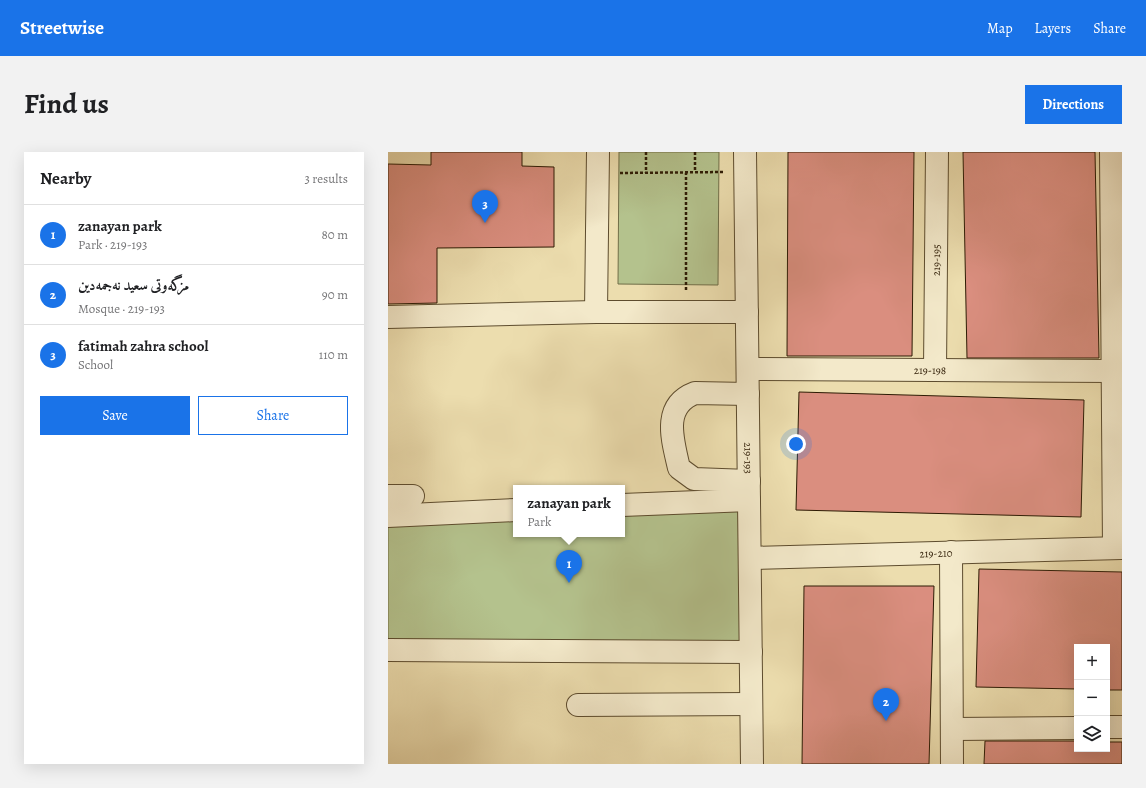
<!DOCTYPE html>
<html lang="en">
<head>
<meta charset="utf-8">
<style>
	:root { --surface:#fff; --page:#f2f2f2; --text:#202124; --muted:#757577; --line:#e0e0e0; --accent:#1a73e8 }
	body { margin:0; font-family:Alegreya,Amiri,serif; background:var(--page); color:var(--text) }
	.controls { position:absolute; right:12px; bottom:12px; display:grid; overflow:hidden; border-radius:0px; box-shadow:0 4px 16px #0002 }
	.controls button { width:36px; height:36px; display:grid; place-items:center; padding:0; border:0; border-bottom:1px solid var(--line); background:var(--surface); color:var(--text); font:20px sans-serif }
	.you { position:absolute; left:408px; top:292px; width:14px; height:14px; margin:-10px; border:3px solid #fff; border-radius:50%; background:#1a73e8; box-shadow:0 0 0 6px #1a73e833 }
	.badge { display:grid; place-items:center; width:26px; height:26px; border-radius:50%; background:var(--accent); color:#fff; font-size:13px; font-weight:700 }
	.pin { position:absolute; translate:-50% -33px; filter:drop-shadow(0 1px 2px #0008) }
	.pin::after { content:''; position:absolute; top:21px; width:14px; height:12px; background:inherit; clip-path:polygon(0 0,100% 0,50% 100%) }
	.popup { position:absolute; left:125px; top:333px; width:112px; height:52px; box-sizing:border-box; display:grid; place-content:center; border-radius:0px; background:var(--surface); filter:drop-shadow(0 1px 3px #0005); font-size:13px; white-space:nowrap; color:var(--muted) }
	.popup b { font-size:15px; color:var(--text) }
	.popup::after { content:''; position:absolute; left:50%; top:100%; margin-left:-8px; border:8px solid transparent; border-top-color:var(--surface) }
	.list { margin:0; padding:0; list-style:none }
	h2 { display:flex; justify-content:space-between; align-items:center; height:52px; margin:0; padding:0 16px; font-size:17px }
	h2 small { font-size:13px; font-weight:400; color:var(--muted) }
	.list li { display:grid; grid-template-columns:26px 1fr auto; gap:12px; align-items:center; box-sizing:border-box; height:60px; padding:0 16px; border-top:1px solid var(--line) }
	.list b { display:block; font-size:15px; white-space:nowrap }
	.list p { margin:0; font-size:13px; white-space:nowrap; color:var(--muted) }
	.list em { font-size:13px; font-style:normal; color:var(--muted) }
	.actions { display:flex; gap:8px; padding:12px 16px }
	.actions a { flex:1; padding:9px 0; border:1px solid var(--accent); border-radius:0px; text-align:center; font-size:14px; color:var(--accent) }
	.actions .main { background:var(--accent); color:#fff }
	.icon { flex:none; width:22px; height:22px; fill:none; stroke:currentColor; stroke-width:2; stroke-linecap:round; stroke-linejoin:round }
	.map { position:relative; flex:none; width:734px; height:612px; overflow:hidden; border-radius:0px }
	header { display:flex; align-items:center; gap:24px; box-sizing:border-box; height:56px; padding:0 20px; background:var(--accent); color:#fff }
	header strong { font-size:19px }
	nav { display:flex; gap:22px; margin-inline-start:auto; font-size:14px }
	.intro { display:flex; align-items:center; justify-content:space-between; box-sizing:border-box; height:96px; padding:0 24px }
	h1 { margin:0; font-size:28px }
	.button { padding:10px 18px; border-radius:0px; background:var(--accent); color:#fff; font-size:14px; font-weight:700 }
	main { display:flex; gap:24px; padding:0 24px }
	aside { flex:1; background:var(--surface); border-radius:0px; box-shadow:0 4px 16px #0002 }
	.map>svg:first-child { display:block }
	.green { fill:#b4c28d; stroke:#706e48 }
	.building { fill:#da8e7f; stroke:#2d1b04 }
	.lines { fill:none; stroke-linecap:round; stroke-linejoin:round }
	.minor-casing { stroke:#5d4c2e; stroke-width:24 }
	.path { stroke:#2d1b04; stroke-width:2.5; stroke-dasharray:3 2; stroke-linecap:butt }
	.minor { stroke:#f3e9ca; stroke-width:22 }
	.labels { text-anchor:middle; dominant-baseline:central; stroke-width:4; stroke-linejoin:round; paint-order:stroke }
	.street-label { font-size:11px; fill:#2d1b04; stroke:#f3e9ca }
</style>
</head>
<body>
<header>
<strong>Streetwise</strong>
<nav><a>Map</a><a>Layers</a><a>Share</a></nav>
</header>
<div class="intro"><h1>Find us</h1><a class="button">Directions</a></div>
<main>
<aside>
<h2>Nearby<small>3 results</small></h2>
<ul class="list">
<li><span class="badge">1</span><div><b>zanayan park</b><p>Park · 219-193</p></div><em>80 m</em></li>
<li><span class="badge">2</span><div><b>مزگەوتی سعید نەجمەدین</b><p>Mosque · 219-193</p></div><em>90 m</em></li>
<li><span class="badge">3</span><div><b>fatimah zahra school</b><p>School</p></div><em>110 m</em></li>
</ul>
<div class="actions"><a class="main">Save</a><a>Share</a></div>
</aside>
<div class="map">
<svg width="734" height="612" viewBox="0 0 734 612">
	<rect width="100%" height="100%" fill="#ecddae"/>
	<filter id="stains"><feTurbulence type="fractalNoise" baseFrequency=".005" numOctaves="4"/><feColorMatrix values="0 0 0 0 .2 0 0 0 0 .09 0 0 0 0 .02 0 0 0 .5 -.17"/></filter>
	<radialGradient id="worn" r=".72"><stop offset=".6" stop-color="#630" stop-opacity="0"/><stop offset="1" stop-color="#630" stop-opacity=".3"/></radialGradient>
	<path class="green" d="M231,0H331L330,133L230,132Z
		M361,348L363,494L0,490V372L128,364V382H234V356Z"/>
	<path class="building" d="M43,0H134V14L166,15V95L49,96V151L0,152V12L43,13Z
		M400,0H526L524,204H399Z
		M575,0H707L711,206H579Z
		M411,240L696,248L693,365L408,358Z
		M591,417L734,420V538H719V495H689V537L588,535Z
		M416,434H546L541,612H414Z
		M597,589H689V597H719V590H734V612H596Z"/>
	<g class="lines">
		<defs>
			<g id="minor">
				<path id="s1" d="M357,0L364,612"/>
				<path d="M723,0L726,396"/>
				<path d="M208,160L210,0"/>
				<path d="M0,165L208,160H359"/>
				<path id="s2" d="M360,217L725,219"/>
				<path id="s3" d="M547,217L549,0"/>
				<path d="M360,242L307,241C273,254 285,289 291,316L306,327L361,329"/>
				<path d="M0,344H25"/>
				<path d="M234,353L361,348"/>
				<path d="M0,364L128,358"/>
				<path d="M563,400L564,612"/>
				<path id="s4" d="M362,406L734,396"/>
				<path d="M0,498L363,500"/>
				<path d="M190,553L363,552"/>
				<path d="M719,575H734"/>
				<path d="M564,577L689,576"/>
			</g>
		</defs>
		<use href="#minor" class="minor-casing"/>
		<path class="path" d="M258,0V21
			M307,0V20
			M232,21L335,20
			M298,138V21"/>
		<use href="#minor" class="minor"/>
	</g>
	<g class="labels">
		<g class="street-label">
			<text stroke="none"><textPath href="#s3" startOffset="109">219-195</textPath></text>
			<text stroke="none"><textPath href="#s2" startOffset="182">219-198</textPath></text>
			<text stroke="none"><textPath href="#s1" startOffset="306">219-193</textPath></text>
			<text stroke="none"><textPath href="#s4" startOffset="186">219-210</textPath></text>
		</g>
	</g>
	<rect width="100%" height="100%" filter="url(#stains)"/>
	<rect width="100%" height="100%" fill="url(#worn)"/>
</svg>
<div class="controls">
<button>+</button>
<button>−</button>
<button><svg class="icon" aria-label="layers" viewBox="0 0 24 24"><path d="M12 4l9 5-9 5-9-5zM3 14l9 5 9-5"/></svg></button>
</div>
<div class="you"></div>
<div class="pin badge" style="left:181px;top:431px">1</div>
<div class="popup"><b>zanayan park</b>Park</div>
<div class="pin badge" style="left:498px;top:569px">2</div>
<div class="pin badge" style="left:97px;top:71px">3</div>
</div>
</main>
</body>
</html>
